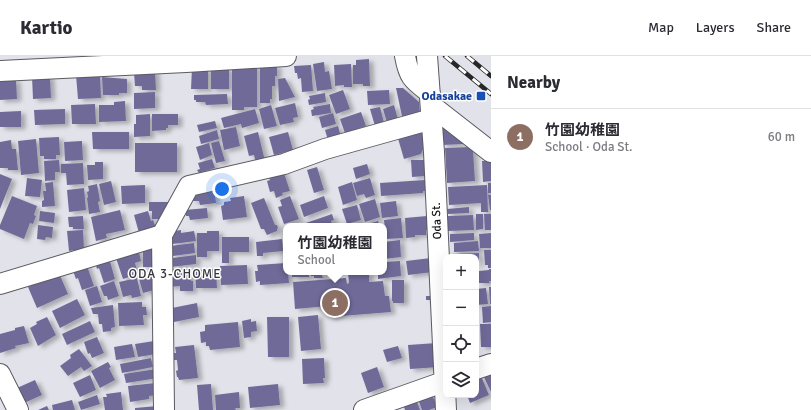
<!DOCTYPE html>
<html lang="en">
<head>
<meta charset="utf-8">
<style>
	:root { --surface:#fff; --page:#f2f2f3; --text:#2b2b33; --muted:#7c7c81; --line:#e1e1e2; --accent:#496b22 }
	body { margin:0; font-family:Signika,"Noto Sans JP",sans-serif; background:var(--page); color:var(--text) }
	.controls { position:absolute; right:12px; bottom:12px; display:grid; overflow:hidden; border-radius:8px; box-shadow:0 4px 16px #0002 }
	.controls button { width:36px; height:36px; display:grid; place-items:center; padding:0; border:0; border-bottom:1px solid var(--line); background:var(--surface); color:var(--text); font:20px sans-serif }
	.you { position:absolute; left:222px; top:133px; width:14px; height:14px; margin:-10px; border:3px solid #fff; border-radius:50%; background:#1a73e8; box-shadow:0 0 0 6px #1a73e833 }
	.badge { display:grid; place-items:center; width:26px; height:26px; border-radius:50%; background:var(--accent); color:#fff; font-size:13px; font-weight:700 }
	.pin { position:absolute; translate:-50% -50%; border:2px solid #fff; box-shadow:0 1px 4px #0006 }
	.popup { position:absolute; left:283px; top:167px; width:104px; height:52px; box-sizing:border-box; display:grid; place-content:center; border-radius:8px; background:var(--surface); filter:drop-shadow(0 1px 3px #0005); font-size:13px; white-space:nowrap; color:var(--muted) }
	.popup b { font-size:15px; color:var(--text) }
	.popup::after { content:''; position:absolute; left:50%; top:100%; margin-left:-8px; border:8px solid transparent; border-top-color:var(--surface) }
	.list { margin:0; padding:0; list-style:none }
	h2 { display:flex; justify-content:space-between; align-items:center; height:52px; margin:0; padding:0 16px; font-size:17px }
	h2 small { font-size:13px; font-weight:400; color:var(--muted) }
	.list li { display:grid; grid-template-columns:26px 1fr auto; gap:12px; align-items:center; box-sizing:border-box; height:56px; padding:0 16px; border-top:1px solid var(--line) }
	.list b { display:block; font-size:15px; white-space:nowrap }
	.list p { margin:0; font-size:13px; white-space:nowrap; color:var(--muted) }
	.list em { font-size:13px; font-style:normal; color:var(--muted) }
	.icon { flex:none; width:22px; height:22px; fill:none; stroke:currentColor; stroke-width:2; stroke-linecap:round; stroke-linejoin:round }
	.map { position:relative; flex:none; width:491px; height:354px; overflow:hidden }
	header { display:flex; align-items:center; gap:24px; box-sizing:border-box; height:56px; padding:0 20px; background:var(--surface); border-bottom:1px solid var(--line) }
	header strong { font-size:19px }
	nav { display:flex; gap:22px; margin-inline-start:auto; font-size:14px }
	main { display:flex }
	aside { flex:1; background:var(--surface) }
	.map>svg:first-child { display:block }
	.building { fill:#706b99; filter:url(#shadow) }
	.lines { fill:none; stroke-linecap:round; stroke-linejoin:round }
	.minor-casing { stroke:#5b5a61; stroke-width:22 }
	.minor { stroke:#fff; stroke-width:20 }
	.rail-casing { stroke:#272729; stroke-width:4.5 }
	.rail { stroke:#fff; stroke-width:3; stroke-dasharray:9; stroke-linecap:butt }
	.transit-dot { fill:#1a4fb4; stroke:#fff; stroke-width:1.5 }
	.labels { text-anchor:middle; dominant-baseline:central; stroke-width:3; stroke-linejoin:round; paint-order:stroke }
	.transit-label { font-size:12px; font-weight:bold; fill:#164399; stroke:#fff; text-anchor:end }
	.street-label { font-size:12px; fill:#121214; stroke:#fff }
	.neighbourhood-label { font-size:13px; letter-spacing:1px; fill:#35353b; stroke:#fff }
</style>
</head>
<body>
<header>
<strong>Kartio</strong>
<nav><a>Map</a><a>Layers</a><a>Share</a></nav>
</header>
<main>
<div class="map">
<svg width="491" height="354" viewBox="0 0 491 354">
	<defs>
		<filter id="shadow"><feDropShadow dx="4.5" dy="2.5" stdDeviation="2" flood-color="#0004"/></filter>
	</defs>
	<rect width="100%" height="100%" fill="#e2e2ea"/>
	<path class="building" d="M369,3L370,30H363V28H353V9H356V4Z
		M324,6L325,16L329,15L332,33L317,35L313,8Z
		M351,8L352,31H344V29L335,30L334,9Z
		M232,9H257V51H244V54H232Z
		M260,9H277V20H275V30H272V43H270V47H260Z
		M311,9L313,35L302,36L301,22L298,23L297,17H295L294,10Z
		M229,11V33H211V12Z
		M192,12H208V33H191Z
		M155,14L156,34H142V30H135L134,17Z
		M100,18L101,42L78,43L76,19Z
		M32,20H50L51,42L33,43Z
		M102,21L127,23V37H119V39H103Z
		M285,22L295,41L279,45L278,23Z
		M16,23L17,43L0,44V24Z
		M396,32H403L419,46L420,60L403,65Z
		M343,34L350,53L336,58L329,39Z
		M389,34L390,48L368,49L367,35Z
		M155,36V52L134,53V37Z
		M325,37L326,46L309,49L308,44L310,43L309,40Z
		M227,38L228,48L206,49L205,46H196V44H194V39Z
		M125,45L126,65L99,66V49H114V46Z
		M295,47L298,61L293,62L294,66L280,69L275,52Z
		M95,48L96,68H72L71,49Z
		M330,48L331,57L312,60L311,54L314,53L313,51Z
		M271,49L277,70L264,73L259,53Z
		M394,49L399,67L388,70L383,53Z
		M380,51L384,67L375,70L370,53Z
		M65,53V68L35,69L34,54Z
		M255,53L259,67L242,72L241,68L224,72L221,62Z
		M21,55V71H0V56Z
		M361,56L366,70L357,73V76L346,80L340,63Z
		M333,57L336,68L322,72L319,61Z
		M150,58V80L134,81V68H136V59Z
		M152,58H178V69H168V72H166V74L152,75Z
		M215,65L217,72L199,76L197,69Z
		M441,65L464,88L442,89Z
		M338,70L341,81L328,84L325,74Z
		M236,71L240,90L224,94L220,74Z
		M421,72L424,91L421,98L404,103L397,79Z
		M217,74L219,83L201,88L199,80Z
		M92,76H129V93H93Z
		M258,76L265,105L256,107L254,99L249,100L244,80Z
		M288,76L293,94L274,99L269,81Z
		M59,81L60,99H56V103H44V100H40L39,82Z
		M36,83L39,117L21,119L18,85Z
		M11,84L12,93H16L18,114H8V112H0V86Z
		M82,85L83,104L65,105L64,86Z
		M219,85L225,105L216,107L211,87Z
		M135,87H177V116H135Z
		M209,87L212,99L200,104L196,91Z
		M470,91L473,94L475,125L447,127L445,92Z
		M212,103L215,112L199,117L197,114L200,113L198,107Z
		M59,104L60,116H55V124L45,125L44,105Z
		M411,104H424L425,120L412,121Z
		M482,105H491V125L483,126Z
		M95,106H103V123L88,124L87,109H95Z
		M83,107L84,128L67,129L66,117H61V108Z
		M367,108L370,118L356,123L353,112Z
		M317,111L324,134L314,137L307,114Z
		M283,114L290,135L282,137L283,139L276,142L274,135L270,136L267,125L270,124L268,119Z
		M0,118L12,123L0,153Z
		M27,122L42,124L40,141L25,140Z
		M370,122L375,139L366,142L364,138L357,140L353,127Z
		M425,124L426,135H423V137L381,140L380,127Z
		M111,125L116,146L104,149L99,128Z
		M53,126L55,150L42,151V145L44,144L43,135H46L45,127Z
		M352,126L357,144L343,149L338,131Z
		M488,127H491V137H488Z
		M97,128L100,145L98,146L100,156L89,158L87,142L88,141L87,136L89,135L88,130Z
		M145,129V147L122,148L121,130Z
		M487,129L488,156H481V147L449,149L448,131Z
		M84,132L86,154L69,156L67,134Z
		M214,132L216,147L200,149L199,145H191L198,133Z
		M488,139H491V154H490Z
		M12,140L37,150L34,159L36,160L33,168L30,167L24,183L0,173V169Z
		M244,140L247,161L223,164L221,150L224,149V146L231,145L230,142Z
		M290,140L299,163L284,168L278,151L282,150L280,144Z
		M324,140L328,152L304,161L300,149Z
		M264,142L275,169H277L278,172L277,173V175L267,179L264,173H261L251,147Z
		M375,143L380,161L365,166L359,148Z
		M396,145L398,160L382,162L380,147Z
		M149,146H168L167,156L163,163H152V155H149Z
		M357,149L361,164L347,168L342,153Z
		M469,151V157L448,158L447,153Z
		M207,152L208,162L190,164L189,160H186L185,154Z
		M120,154L125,174L106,178L107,182L96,185L91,161Z
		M40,155L55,157L54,167L39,165Z
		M148,155L151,165L153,164L156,172L139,177L134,159Z
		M332,158L334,164L331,165L333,170H307L306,167Z
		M476,158H483V173L476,174Z
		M484,158H491V174H485Z
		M473,159L474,174L448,175V160Z
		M83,160L84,173H73V171H69L68,161Z
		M427,160L428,174H426V179H415V181L406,182L405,162Z
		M401,162L403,182L386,183L384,164Z
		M378,165L380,170H362Z
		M38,169L53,171L52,182L46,181L45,184L37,183Z
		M83,174L84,193L69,195L67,175Z
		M181,174V177L194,175L196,185L172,188L171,178H174V175Z
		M207,175H219V195H207V201H197V177H207Z
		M474,177V184L450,186V178Z
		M491,177V192H480L479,178Z
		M222,181H249V196H229V207H222Z
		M282,183L283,195L263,197V200H257L256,186Z
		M400,184L401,201L384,203V186Z
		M478,185L479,195L454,196V187Z
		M194,187L195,197L173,200V198H171L170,190Z
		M143,190H155V211H143Z
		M138,192L141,205L135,207L138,218L123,223L115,199Z
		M484,194H491V212H488V209H485Z
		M479,197V208H476V201H450V198Z
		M196,199V208L171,211L170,204H173L172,202Z
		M109,202L115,223L104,227L99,212L97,213L95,206Z
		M431,202L433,216L408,219L406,205Z
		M400,205L401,220L378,223V216H384V206Z
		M86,207L94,230L82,234L78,222L76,223L72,212Z
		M286,207V216H288L289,227L260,229V225L256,226L255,215H258L257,209Z
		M247,209L248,228L221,229L220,210Z
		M169,213H189V215H190L191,225H193V235H180V230L169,231Z
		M216,213L217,232H196L195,214Z
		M489,213H491V225H489L490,227H479V215L489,214Z
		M292,216H309V221H292Z
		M311,216H325V219H322L323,222H314V220H311Z
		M369,216V226L383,225L385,240H389L391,256L329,261L328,250L295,253L293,226L346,222L347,228L349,227L348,217Z
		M59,217L68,238L37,252L28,231Z
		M154,219L158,233L143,237L139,223Z
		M137,222L141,240L132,242L131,239L123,241L119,226Z
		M392,224H404V247H393V245H392Z
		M114,225L119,240L108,244L107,240H104L100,230Z
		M97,230L102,246L90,250L85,234Z
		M489,231H491V248H490Z
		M486,232L488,248L476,249V233Z
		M426,240H433V244H426Z
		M77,243L85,259L60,272L52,255Z
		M142,246V251H146L147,259H143L144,269L119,270L118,247Z
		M197,247L199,261L174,266L172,252Z
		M113,249L115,271L111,272V275L103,276L102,268H99L98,258H93L91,252Z
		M491,250V266L483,267L482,251Z
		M318,259L321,293L301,295L298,261Z
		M47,261L56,279L38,290L30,272L37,268L36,266Z
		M267,261H289V301H268Z
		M251,263V266L256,265L257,275L251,276V281L244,282L242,265Z
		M90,265L95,276L67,289L62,278Z
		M238,266L240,291L210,294L209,290H206V286L201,287L200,276L205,275V269Z
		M480,268H491V291H481Z
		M24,270L29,287L15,290L16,292L0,297V278L15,274V272Z
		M97,281L104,297L92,302L90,297L88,298L84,286Z
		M154,285L156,298L138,301L135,288Z
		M437,287L439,311L410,313L408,289Z
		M132,288L135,301L116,304L114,291Z
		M194,289L198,322L179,324L178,321H177L176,315L178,314L177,304H174V297H176L175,291Z
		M398,290L402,302L387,306L383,294Z
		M79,293L92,310L84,315L81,311L68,320L60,310L71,302L70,299Z
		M151,302L153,311L122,317L120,308Z
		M324,302L325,322H323L324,327L303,328L302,303Z
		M108,306L111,311L109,312L115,324L100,332L91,315Z
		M377,311L384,331L368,337L361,317Z
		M156,313L158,322L126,327L124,318Z
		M491,315V336L483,319Z
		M90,319L96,334L80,341L73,327Z
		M481,320L489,339L470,347L467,339H476V322Z
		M35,324L42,339L24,347L17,332Z
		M155,327L158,339L149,340V343L130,346L128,330Z
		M211,328L213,354H199L197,329Z
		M278,328L280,349L250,352L248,331Z
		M121,336L123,354H105L103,341H107L106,338Z
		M239,336L240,352H235L236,354H216L215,339Z
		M432,338L437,351L429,354H422L418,343Z
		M97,339L100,348L81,354L78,346Z
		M416,343L420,354H405L403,348Z
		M72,344L75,354H53L52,349Z
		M47,350L49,354H38Z
		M157,350L158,354H135V352Z"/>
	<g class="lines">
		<defs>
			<path id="minor" d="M405,0C409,22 413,24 430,37
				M427,0L434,96L446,354
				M0,15L186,6L286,0
				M432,50L491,96
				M0,228L162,179
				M476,313L491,308
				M0,318L18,354
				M164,354L162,179L189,130L284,108L325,93L432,63
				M364,354L446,325"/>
		</defs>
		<use href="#minor" class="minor-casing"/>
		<use href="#minor" class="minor"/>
		<defs>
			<path id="rail" d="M445,0L491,38
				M467,0L491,20"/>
		</defs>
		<use href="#rail" class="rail-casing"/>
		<use href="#rail" class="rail"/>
	</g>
	<rect class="transit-dot" x="476" y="35" width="10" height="10" rx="2"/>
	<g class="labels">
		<g class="transit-label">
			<text x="472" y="40">Odasakae</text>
		</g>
		<g class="street-label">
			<text transform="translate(437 165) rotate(-92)">Oda St.</text>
		</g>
		<g class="neighbourhood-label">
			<text x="175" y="218">ODA 3-CHOME</text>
		</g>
	</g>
</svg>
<div class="controls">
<button>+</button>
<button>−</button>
<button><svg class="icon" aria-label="locate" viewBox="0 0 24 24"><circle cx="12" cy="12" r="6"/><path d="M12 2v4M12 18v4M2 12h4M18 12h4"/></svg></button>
<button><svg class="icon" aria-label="layers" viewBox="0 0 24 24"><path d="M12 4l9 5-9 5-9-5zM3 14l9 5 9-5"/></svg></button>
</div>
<div class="you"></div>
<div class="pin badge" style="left:335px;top:247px;background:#8d6e63">1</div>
<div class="popup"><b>竹園幼稚園</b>School</div>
</div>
<aside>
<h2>Nearby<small></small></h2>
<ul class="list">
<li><span class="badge" style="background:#8d6e63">1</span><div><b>竹園幼稚園</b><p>School · Oda St.</p></div><em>60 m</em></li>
</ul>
</aside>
</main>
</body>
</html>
